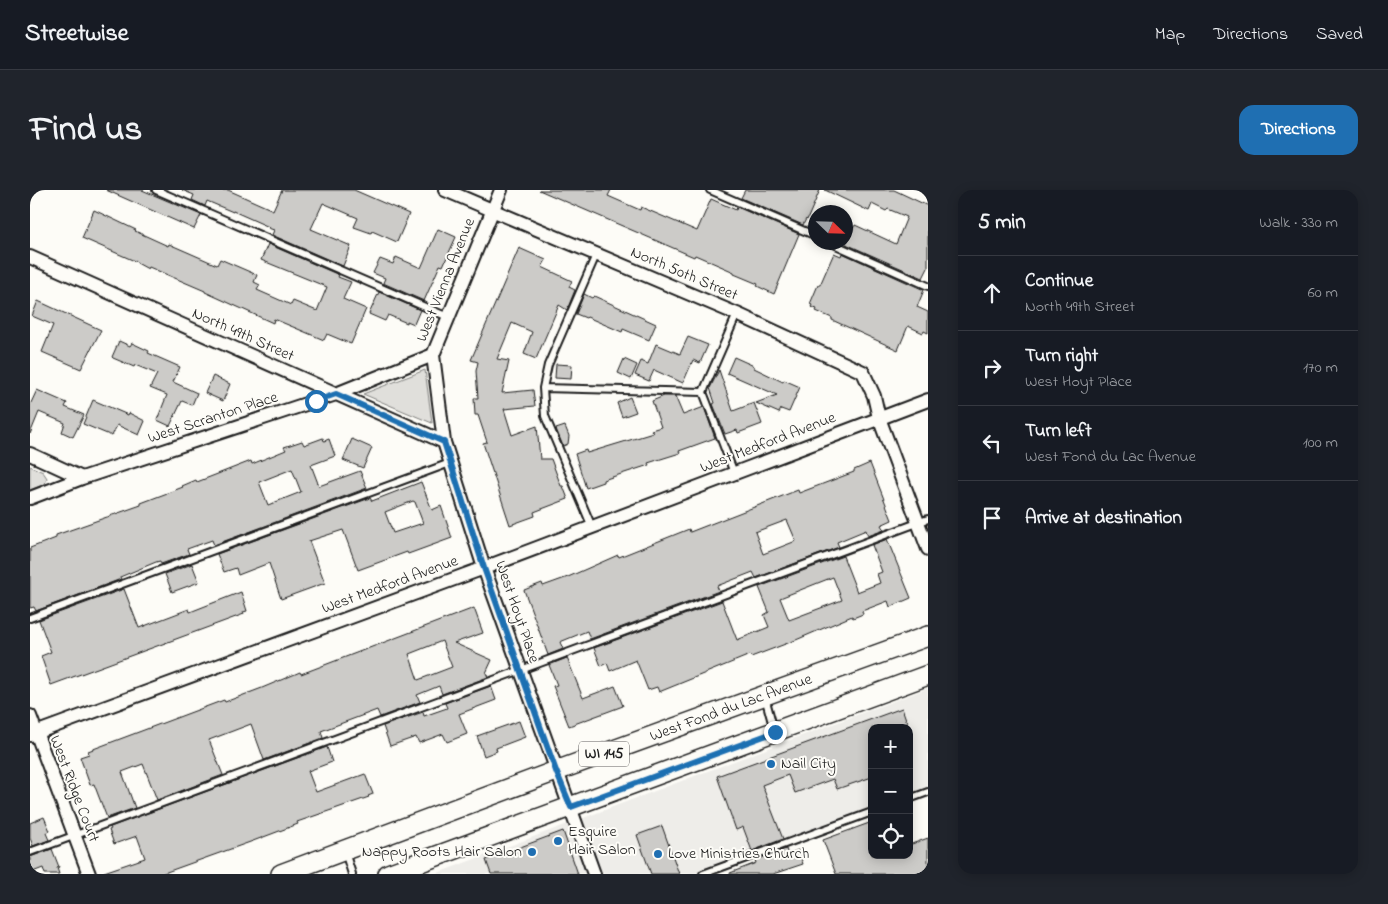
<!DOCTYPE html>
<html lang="en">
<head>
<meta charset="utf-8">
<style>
	:root { --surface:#171b24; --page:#20242c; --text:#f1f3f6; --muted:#9ea1a6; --line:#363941; --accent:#1f6fb2 }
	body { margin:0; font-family:"Indie Flower",sans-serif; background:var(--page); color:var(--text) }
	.controls { position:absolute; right:15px; bottom:15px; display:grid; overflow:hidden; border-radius:10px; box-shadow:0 2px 12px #0003 }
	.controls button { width:45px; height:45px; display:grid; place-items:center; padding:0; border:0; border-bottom:1px solid var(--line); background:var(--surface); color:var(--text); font:25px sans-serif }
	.compass { position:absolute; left:778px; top:15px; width:45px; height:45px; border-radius:50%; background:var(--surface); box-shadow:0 2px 12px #0003; rotate:113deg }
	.stop { position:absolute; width:15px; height:15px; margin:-11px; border:4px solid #1f6fb2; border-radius:50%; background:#fff }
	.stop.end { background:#1f6fb2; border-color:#fff; box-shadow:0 1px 5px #0008 }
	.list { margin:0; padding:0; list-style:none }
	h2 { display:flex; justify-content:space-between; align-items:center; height:65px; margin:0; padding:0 20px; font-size:21px }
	h2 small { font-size:16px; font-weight:400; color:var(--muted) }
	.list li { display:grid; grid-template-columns:32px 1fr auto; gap:15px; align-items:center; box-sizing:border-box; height:75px; padding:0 20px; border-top:1px solid var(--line) }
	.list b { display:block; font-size:19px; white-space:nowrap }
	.list p { margin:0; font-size:16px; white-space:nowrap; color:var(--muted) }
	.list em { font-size:16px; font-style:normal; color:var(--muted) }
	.icon { flex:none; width:28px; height:28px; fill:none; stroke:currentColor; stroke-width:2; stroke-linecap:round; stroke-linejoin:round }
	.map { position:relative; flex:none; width:898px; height:684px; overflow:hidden; border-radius:15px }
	header { display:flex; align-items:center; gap:30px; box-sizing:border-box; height:70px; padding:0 25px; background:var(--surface); border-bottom:1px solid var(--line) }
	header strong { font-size:24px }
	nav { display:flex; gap:28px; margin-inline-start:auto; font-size:18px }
	.intro { display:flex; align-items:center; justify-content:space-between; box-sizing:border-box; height:120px; padding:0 30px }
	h1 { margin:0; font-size:35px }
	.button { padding:12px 22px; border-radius:15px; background:var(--accent); color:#fff; font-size:18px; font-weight:700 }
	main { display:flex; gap:30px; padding:0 30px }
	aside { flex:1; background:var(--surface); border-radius:15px; box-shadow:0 2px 12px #0003 }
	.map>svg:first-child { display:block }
	.built { fill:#eeede9 }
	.green { fill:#e0dfdb; stroke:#7e7e7c }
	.building { fill:#cccbc8; stroke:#1c1c1c; fill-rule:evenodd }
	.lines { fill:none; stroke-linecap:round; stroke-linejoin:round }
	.lane-casing { stroke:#1c1c1c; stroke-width:10 }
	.street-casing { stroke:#1c1c1c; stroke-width:16 }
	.primary-casing { stroke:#1c1c1c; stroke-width:22 }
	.lane { stroke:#fdfcf7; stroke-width:6 }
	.street { stroke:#fdfcf7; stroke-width:12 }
	.primary { stroke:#fdfcf7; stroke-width:19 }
	.route { stroke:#1f6fb2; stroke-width:6 }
	.poi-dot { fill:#1f6fb2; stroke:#fdfcf7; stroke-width:2 }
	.labels { text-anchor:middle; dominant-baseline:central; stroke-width:4; stroke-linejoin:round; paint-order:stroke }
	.shield { fill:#fdfcf7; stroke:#605f5e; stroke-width:1 }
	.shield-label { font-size:15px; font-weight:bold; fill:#1c1c1c }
	.street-label { font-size:16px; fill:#1c1c1c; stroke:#fdfcf7 }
	.poi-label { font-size:16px; fill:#1c1c1c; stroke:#fdfcf7; text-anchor:start }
</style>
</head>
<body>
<header>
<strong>Streetwise</strong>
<nav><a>Map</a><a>Directions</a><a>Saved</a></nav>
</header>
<div class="intro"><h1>Find us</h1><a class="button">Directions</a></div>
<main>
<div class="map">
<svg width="898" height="684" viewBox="0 0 898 684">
	<rect width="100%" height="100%" fill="#fdfcf7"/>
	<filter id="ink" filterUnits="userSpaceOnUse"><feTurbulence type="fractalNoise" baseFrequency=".02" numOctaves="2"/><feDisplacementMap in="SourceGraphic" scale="10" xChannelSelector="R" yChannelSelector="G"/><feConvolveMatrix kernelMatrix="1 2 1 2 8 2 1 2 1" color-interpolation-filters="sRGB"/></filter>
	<g filter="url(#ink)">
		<path class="built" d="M898,498V605L879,612V538H842V626L681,684H405Z"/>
		<path class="green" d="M395,180L402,233L333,204Z
			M0,276L13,282L17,288L15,294L0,300Z"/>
		<path class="building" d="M76,0H112L171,25L164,39Z
			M152,0H198L243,20L252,0H324L379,24L367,52L342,41L341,43L324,37L328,28L293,13L281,39L321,56L313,76L242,45L244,40L238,38L239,37L203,21V22L177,11L175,16L162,10L164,5Z
			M509,0H581L578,6L610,20L611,17L667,41L681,9L706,20L707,17L769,44L744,104L727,96L728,94L704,84V82L665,65L664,67Z
			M715,0H790L777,30L776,29L773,35L711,8Z
			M795,0H864L898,16V78L893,88L816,54L825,35L866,54L877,27L858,19L856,21L842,14L839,21Z
			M64,20L106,40L105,41L138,56L139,54L187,75L190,69L227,85L224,92L230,95L227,100L261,115L263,111L287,121L297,97L231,70L238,54L309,85L308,87L321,92L313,109L336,119L321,154L297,144L294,150L244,129L243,133L175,102V101L119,77L118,79L107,73V72L52,48Z
			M408,39L426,47L413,76L410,75L394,111L353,93L355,88L343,83L350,69L363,74L366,67L391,78Z
			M489,58L516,70L512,77L542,91L539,97L545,100L537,120L529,115L506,169L494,164L502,142L482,133L467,169L479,171L472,203L503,200L505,216L474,219L482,245L507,236L510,269H521L531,296H533L538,309L504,322L505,326L480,335L453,253L457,252L448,225H445L444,208H448L446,181L448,172L441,170Z
			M804,63L811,66L812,63L894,100L887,117L898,122V143L894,141L893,143L878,136L868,160L802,130V128L786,121L787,119L781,117L782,115L780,114L788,95H790Z
			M349,102L390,120L384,134L377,131V133L358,125L355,131L339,124Z
			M554,104L562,108L564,106L626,134L619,150L593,139L592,142L557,127L556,128L546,124Z
			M8,111L71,140L51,179L12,162L23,135L2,126Z
			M658,147L678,155L670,173L663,170L653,193L624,180L619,191L605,185L611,171L618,174L626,154L650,164Z
			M89,151L100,156L102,153L119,161L118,163L150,177L143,192L167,203L162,215L152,211L140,236L127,230L137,205L120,198L127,184L105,175L104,177L83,168L82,167Z
			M704,167L724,176V178L753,192L754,190L770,197L759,222L751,219L749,223L726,213L747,205L697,183Z
			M594,169L607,175L601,189L588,183Z
			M526,174L542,175L541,189L525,188Z
			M689,180L703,221L724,213L732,234L708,243L707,240L695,244L683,214L685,213L680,198Z
			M183,186L200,194L193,211L175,203Z
			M7,200L37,213L35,217L54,225L43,247L32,242L35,233L9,222L0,244V215Z
			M634,206H645L653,225L674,217L685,248L649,261L650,263L618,273L619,275L573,290V292L556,298L545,264L556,260L557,263L623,243L621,240L631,237L622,211Z
			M600,207L606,222L592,227L587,213Z
			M63,210L98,225L99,223L115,231L109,245L87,235L82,246L53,234Z
			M535,236L539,246L538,254L533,256L526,239Z
			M293,248L294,251L299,249L305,266L281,275L289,296L330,281L337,298L184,355L182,350L157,359L159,364L131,374L130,371L126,372L90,387L91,389L6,421L4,417L0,418V358L26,348V345L111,315V313L153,297L152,296L166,290L167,292L221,271L222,274L256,260L254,257L272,251L274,255ZM262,279L271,302L238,315L229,292Z
			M322,249L342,258L333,278L313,270Z
			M840,273L862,330L851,335L854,340L838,346L836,340L807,352L809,357L726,388L723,382L687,396L689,401L560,449L557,441L530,452L533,459L518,465L494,400L512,393L513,396L538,387L588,365L589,367L659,339L660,342L768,300L769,303L824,282V280ZM757,330L766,351L733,364L725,342Z
			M391,292L402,320L411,316L422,348L378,364L377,362L328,380L313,340L279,351L295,393L251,409L239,373L208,385L206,378L194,382L187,364L340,308L342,311ZM383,311L385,312L393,333L363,343L355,322Z
			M857,349L881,408L860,417L858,411L832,421L833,424L823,428L822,426L766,450L721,467L720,465L629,502L627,497L618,500L606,470L580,481L577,473L571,476L564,458L692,411L707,450L739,437L734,425L739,422L729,397L813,366L827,402L850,393L847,384L852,382L842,355ZM803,387L812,410L759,430L750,408Z
			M162,374L169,392L142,402L135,384Z
			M94,399L109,438L159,419L160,422L211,402L217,421L213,422L214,424L21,495L11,466L21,462L9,430Z
			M444,418L453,443L424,453L462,470L456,483L458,487L412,504L409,496L387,505L390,512L350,527L347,520L291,541L293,548L234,570L221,534L179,550L193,585L127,610L113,574L92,582L105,618L77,628L64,594L60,595L50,567L59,564L58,561L194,510L195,512L232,498L270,482L271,484ZM412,451L422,477L388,490L379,464Z
			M537,468L553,508L585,496L593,516L539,536L523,496L527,495L519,475Z
			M461,496L466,510L429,524L437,544L417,552L413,544L389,553L386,547L360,556L353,536L393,522L394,526L417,518L415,513Z
			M872,518L879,538H842V587L807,599L803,589L765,603L758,585L732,595L753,649L722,661L713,637L706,640L687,586Z
			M489,531L495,547L466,558L467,561L454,566L447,546Z
			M297,557L302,572L278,581L286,602L335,584L343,604L338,606L339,607L267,632L268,634L223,651L131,684H74V682L115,668L107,646L84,654L79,640L81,639L80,637Z
			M14,627L20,641L16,643L19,650L3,656L0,648V633Z
			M842,632V665H879V655L898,648V684H806L793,650Z
			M632,636L649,684H621L607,645Z
			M533,641L548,684H461L456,670Z
			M22,659L29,677L27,678L29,684H15L13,678L0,683V667Z
			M756,659L758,664L768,660L773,674L743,684H700V683L726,673L725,670Z"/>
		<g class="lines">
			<defs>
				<path id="lane" d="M126,0L418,127
					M680,0L786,46
					M799,52L898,96
					M513,198L673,202
					M704,283L673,202L707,124
					M562,337L515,226L513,198L518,175L566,65
					M0,428L420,273
					M735,507L744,540
					M879,609L898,602
					M0,662L898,329
					M315,662L322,684
					M673,684L842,622"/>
				<path id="street" d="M415,0L707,124L833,182L844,206L849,228L898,359
					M471,0L403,165L414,252L454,378L564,684
					M0,67L414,252
					M0,264L52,288
					M0,308L52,288L306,204L403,165
					M0,526L59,684
					M0,545L454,378L898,210"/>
				<path id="primary" d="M251,684L526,581L898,446
					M358,684L898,485"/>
			</defs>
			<use href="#lane" class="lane-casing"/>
			<use href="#street" class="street-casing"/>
			<use href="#primary" class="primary-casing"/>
			<use href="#lane" class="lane"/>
			<use href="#street" class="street"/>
			<use href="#primary" class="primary"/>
		</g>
	</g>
	<g class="lines" filter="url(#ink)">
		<path class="route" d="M286,211L306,204L414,252L454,378L526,581L541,617L745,542"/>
	</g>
	<g class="poi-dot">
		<circle cx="741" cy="574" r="5"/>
		<circle cx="528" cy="651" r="5"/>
		<circle cx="502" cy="662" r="5"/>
		<circle cx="628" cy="664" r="5"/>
	</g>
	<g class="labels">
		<rect class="shield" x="549" y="551.5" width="50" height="25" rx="4"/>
		<g class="shield-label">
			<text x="574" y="564">WI 145</text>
		</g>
		<g class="street-label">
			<text transform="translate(654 84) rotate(23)">North 50th Street</text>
			<text transform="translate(416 90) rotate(-68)">West Vienna Avenue</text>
			<text transform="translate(213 145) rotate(24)">North 49th Street</text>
			<text transform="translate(183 228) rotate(-18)">West Scranton Place</text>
			<text transform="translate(738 253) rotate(-21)">West Medford Avenue</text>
			<text transform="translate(360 395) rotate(-20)">West Medford Avenue</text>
			<text transform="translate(487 422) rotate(71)">West Hoyt Place</text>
			<text transform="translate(701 518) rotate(-20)">West Fond du Lac Avenue</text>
			<text transform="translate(44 599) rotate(69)">West Ridge Court</text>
		</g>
		<g class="poi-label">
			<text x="751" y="574">Nail City</text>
			<text x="538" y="642">Esquire<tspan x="538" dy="18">Hair Salon</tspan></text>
			<text x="492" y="662" text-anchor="end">Nappy Roots Hair Salon</text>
			<text x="638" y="664">Love Ministries Church</text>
		</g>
	</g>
</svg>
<div class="controls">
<button>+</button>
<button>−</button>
<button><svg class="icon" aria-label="locate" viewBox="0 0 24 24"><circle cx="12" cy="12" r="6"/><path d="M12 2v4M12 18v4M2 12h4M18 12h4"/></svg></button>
</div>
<svg class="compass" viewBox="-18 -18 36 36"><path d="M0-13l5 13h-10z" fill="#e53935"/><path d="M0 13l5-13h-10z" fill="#9ea1a6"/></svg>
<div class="stop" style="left:286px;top:211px"></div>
<div class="stop end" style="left:745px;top:542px"></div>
</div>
<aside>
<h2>5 min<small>Walk · 330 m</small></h2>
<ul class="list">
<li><svg class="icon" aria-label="ahead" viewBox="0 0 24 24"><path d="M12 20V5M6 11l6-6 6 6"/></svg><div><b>Continue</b><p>North 49th Street</p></div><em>60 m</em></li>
<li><svg class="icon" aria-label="right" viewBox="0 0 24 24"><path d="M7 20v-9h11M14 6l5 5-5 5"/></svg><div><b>Turn right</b><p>West Hoyt Place</p></div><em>170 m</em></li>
<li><svg class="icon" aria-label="left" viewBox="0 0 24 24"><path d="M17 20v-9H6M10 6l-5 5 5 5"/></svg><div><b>Turn left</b><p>West Fond du Lac Avenue</p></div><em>100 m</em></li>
<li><svg class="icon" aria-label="arrive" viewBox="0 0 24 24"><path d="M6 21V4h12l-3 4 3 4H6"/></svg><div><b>Arrive at destination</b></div></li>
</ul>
</aside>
</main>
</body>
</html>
